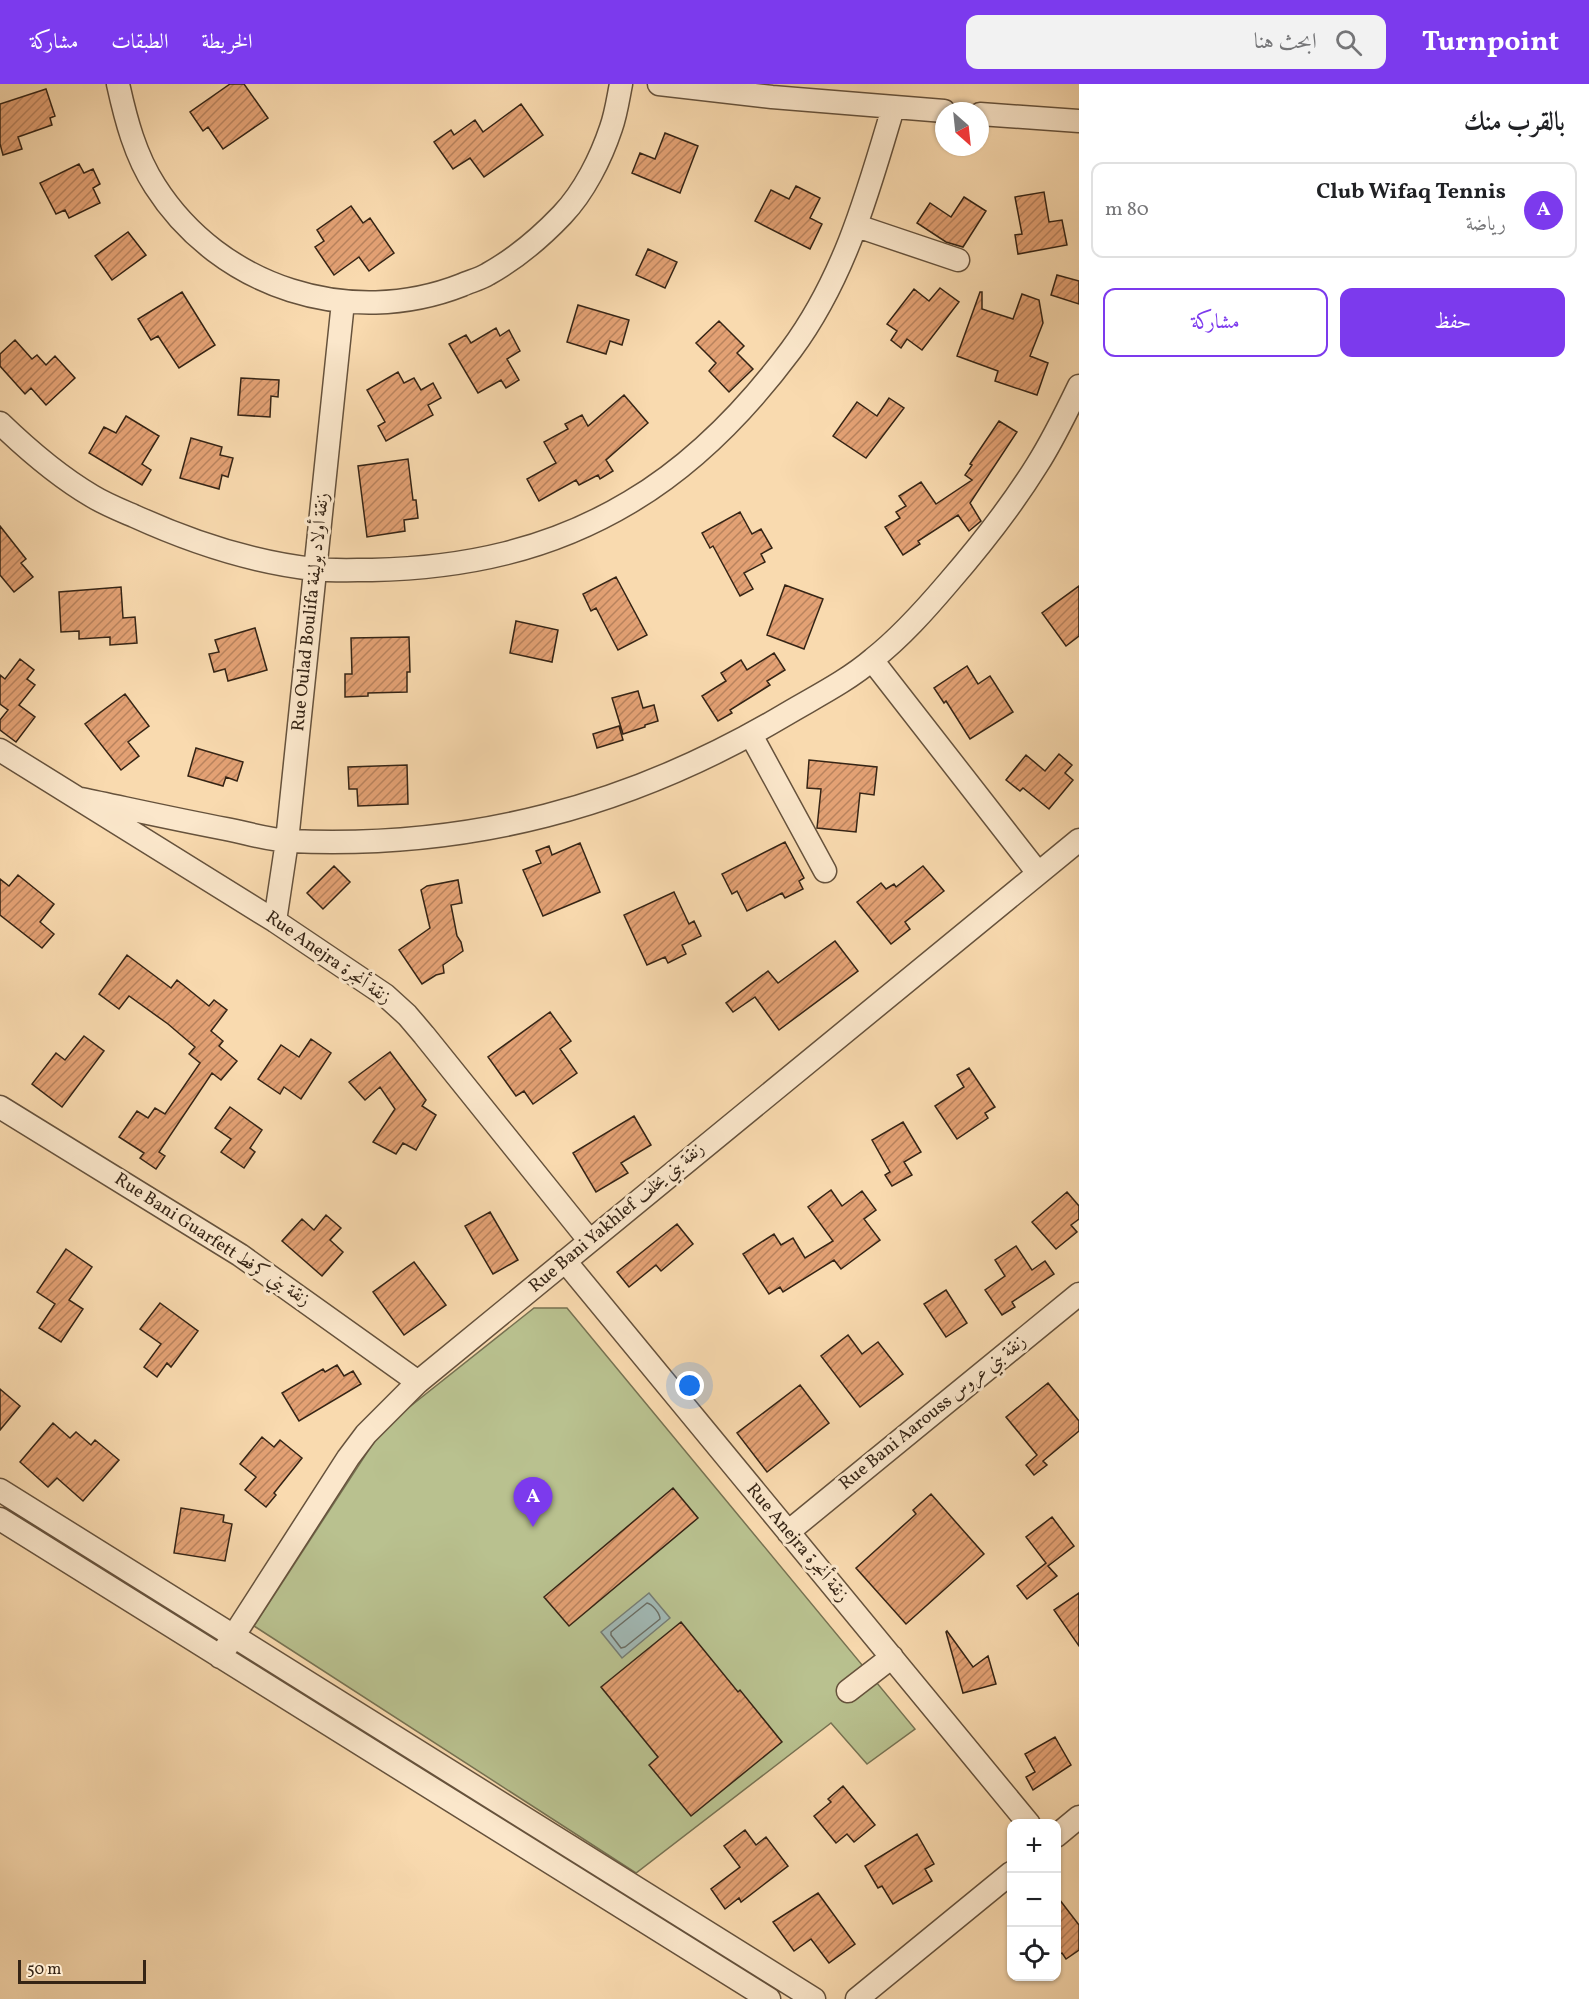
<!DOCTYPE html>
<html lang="ar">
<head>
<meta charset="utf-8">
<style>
	:root { --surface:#fff; --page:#f2f2f2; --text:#202124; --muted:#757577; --line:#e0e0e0; --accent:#7c3aed }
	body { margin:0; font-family:Vollkorn,Amiri,serif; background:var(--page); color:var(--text); direction:rtl }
	.controls { position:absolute; right:18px; bottom:18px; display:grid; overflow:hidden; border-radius:12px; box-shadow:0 2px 4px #0004 }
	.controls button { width:54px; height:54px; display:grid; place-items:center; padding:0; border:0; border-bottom:2px solid var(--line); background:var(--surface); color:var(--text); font:30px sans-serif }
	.compass { position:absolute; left:935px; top:18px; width:54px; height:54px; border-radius:50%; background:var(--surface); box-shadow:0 2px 4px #0004; rotate:153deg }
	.scale { position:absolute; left:18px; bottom:15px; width:128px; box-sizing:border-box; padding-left:6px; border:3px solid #352415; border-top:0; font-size:16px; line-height:21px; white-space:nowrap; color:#352415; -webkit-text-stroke:4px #fbe7cb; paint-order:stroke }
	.you { position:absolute; left:690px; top:1302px; width:21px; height:21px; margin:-15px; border:4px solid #fff; border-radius:50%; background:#1a73e8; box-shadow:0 0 0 9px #1a73e833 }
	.badge { display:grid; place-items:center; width:39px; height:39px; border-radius:50%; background:var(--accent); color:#fff; font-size:20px; font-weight:700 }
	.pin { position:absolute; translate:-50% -50px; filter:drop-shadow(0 2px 3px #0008) }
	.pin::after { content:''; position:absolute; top:32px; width:21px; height:18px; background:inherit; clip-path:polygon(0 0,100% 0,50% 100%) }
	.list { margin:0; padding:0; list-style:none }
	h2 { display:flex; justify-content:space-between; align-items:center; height:78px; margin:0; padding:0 24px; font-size:26px }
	h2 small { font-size:20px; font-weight:400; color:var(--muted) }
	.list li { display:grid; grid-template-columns:39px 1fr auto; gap:18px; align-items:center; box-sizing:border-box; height:96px; margin:0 12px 12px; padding:0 12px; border:2px solid var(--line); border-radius:12px }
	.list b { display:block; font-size:22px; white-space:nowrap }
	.list p { margin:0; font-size:20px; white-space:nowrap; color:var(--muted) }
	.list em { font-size:20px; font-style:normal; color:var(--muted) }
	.actions { display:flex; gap:12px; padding:18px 24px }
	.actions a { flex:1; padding:14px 0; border:2px solid var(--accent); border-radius:12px; text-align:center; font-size:21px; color:var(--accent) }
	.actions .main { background:var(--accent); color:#fff }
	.icon { flex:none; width:33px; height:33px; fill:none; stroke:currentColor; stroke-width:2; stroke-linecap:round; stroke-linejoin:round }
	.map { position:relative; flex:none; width:1079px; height:1915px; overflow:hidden; direction:ltr }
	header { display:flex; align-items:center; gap:36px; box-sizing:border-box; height:84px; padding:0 30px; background:var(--accent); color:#fff }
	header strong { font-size:28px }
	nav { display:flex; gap:33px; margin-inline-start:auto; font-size:21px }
	.search { width:420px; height:54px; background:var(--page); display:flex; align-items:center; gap:15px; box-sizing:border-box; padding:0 21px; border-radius:12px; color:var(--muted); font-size:22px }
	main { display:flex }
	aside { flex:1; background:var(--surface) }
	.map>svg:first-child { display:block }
	.garden { fill:#b9c18f; stroke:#777252; stroke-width:1.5 }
	.water { fill:#a1b8b4; stroke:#767d74; stroke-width:1.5 }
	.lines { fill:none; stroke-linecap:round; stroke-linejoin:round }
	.shore { stroke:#6b6e64; stroke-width:1.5 }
	.building { fill:url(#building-hatch); stroke:#352415; stroke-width:1.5 }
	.minor-casing { stroke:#66523c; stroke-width:25 }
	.minor { stroke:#fbe7cb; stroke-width:22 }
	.labels { text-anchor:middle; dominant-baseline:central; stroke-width:6; stroke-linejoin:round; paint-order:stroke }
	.street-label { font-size:18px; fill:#352415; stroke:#fbe7cb }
</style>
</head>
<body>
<header>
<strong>Turnpoint</strong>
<div class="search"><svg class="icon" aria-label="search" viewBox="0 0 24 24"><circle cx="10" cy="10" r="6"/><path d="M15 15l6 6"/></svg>ابحث هنا</div>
<nav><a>الخريطة</a><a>الطبقات</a><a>مشاركة</a></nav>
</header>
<main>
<aside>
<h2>بالقرب منك<small></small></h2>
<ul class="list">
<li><span class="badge">A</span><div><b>Club Wifaq Tennis</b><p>رياضة</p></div><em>80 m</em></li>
</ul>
<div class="actions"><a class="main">حفظ</a><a>مشاركة</a></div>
</aside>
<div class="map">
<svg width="1079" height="1915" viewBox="0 0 1079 1915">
	<defs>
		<pattern id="building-hatch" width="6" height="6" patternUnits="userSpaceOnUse" patternTransform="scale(1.5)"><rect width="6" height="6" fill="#e3a174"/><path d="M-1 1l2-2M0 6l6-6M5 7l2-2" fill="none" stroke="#b9835e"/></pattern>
	</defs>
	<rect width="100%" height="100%" fill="#f9daaf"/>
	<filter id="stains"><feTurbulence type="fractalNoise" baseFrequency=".00333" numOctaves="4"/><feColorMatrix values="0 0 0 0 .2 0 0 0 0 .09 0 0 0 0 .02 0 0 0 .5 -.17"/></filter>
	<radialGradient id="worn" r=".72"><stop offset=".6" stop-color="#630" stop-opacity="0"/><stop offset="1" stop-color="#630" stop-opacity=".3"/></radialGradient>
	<path class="garden" d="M534,1224H567L915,1645L867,1680L831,1639L636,1789L254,1542L383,1344Z"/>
	<path class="water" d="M649,1509L670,1534L622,1574L601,1548Z"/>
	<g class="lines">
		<path class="shore" d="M647,1519C652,1520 660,1529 660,1535L625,1563L621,1564L611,1551V1548Z"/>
	</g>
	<path class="building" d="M230,0H244L268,34L223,65L208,43L203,47L190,28Z
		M46,5L55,32L50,34L52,41L18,53L22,65L3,71L0,60V20Z
		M521,20L543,51L484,93L470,74L453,85L434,58L451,46L454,51L475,36L483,48Z
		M665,49L698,62L680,109L632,89L640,69L655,75Z
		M79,80L84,89L93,85L100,100L93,104L100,119L69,134L65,126L56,130L40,99Z
		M796,102L820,114L810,134L822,140L810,165L755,137L771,106L789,115Z
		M1044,108L1049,138L1062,136L1067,161L1018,170L1015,151L1022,150L1015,113Z
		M964,113L986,127L963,163L946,158L917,139L930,119L951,133Z
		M351,122L363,139L370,134L394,169L369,187L359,173L334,191L315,163L324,157L317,146Z
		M128,148L146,171L112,196L95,172Z
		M648,165L677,178L665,204L636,191Z
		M1057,191L1079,197V220L1051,211Z
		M940,204L959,218L922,266L907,255L901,264L891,256L897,247L887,240L914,205L929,217Z
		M182,208L215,261L179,284L158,252L151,256L138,235Z
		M980,208H982V225L1013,235L1022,210L1039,216L1043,239L1030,272L1048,279L1037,311L995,297L998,287L957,272Z
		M578,221L629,236L622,261L610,257L606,270L567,258Z
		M719,237L744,262L737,269L753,285L729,308L709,287L716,279L696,259Z
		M496,244L500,252L509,246L520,267L507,275L519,296L506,304L501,296L478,309L449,260L466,251L471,259Z
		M15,256L32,275L37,271L46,281L55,272L75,294L46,321L31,304L25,310L0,282V270Z
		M398,288L404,299L414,294L421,306L433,299L441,314L428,321L433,331L386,357L378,342L385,338L367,306Z
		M241,294L279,296L278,313L271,312L270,333L238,331Z
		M624,311L648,339L606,376L613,387L600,395L598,391L579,401L576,396L539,417L527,395L556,379L544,358L568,345L565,340L582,331L588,342Z
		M889,314L904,324L866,374L833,352L857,318L877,332Z
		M126,332L159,352L142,380L151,386L142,401L89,369L104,343L116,349Z
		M999,337L1017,348L970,419L981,437L969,447L958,431L918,457L920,460L903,471L885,443L900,434L896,428L906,422L899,412L921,398L936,420L972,396L965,391L972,381L970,380Z
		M191,354L222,363L220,371L233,374L228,393L222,391L219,405L180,394Z
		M408,375L413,416H416L418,434L404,436L405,447L367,453L358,382Z
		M740,428L752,450L761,445L772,464L761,470L765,478L744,489L753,505L740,512L713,462L710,464L702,449Z
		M0,442L26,475L21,479L33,493L14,508L0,491Z
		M616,493L647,551L618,566L596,524L591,527L583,510Z
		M785,501L823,515L804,565L767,551Z
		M1079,502V552L1066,562L1042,529Z
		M121,503L123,534L135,533L137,559L110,561V553L79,555V547L61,548L59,508Z
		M516,537L558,546L552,578L510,569Z
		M255,544L267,586L228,597L225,585L214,588L209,570L219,568L215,556Z
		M409,553L410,588H407V608L368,609V612L345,613V590H352L351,554Z
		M774,569L785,586L767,597L770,601L730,626L732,629L718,637L702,612L726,597L721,589L741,576L747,586Z
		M20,575L34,586L27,595L35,601L19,621L35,633L16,658L0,646V636L8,626L0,620V591L5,595Z
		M967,582L978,600L990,592L1013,628L970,655L946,617L944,619L934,604Z
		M638,607L643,624L654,621L658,637L645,641V643L623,650L612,614Z
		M125,610L149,642L128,658L139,672L121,686L85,640Z
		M619,642L623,656L597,664L593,650Z
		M196,664L243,678L237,697L226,693L223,702L188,692Z
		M1059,670L1072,681L1065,689L1073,696L1049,725L1023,704L1020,707L1006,696L1026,671L1045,687Z
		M809,676L877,683L874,711L860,709L856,748L817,744L821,705L807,704Z
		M407,681L408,720L358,722L357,705H349L348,683Z
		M785,758L804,794L799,797L803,805L785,814L782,809L747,827L737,807L732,810L722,790Z
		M580,759L600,808L543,832L523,786L541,779L536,767L549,762L552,771Z
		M334,782L350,798L323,825L307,809Z
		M923,782L944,807L905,838L910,845L891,860L857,818L881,799L886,805L894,800L896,803Z
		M18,791L54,820L40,838L54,850L42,864L0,831V795L9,802Z
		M458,796L462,819L451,821L457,852L461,858L463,867L443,881L444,889L436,891L422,900L399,866L430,844L421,806L427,802Z
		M674,808L689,840L694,837L701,852L682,861L686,870L668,879L665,873L647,881L624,831Z
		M835,857L858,887L779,946L755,913L733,928L726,919L768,887L778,899Z
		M127,871L171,904L177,896L209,922L214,916L227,926L211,947L223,957L219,962L237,977L221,996L212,989L159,1068L165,1072L156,1085L140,1074L144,1069L119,1053L137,1027L148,1034L155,1024L165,1030L200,979L189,970L195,963L168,940L129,912L119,925L99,910Z
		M550,928L571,957L560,965L577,989L533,1020L524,1007L516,1012L488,973Z
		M84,952L104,967L62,1023L32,1000L56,969L65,976Z
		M311,955L331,969L301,1015L284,1003L280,1010L258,995L281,961L299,973Z
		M390,968L426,1016L422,1022L436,1031L416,1066L403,1059L396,1070L373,1058L395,1025L380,1003L365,1016L349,998Z
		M969,984L995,1023L985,1029L988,1034L957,1055L935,1022L964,1003L957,991Z
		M230,1023L262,1046L250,1064L255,1068L244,1084L221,1068L231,1055L215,1044Z
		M634,1032L651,1061L621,1079L628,1089L596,1108L573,1069Z
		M903,1038L921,1068L904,1078L912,1091L892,1102L885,1091L890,1088L872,1056Z
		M831,1106L842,1122L862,1107L876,1126L864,1135L880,1156L841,1185L834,1176L783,1208L780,1203L769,1210L743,1170L774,1150L781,1161L793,1154L805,1174L833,1157L808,1123Z
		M1067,1108L1079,1122V1135L1071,1141L1077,1148L1056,1165L1032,1138Z
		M490,1128L518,1176L493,1190L465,1142Z
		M326,1131L341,1144L330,1156L343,1168L322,1192L282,1157L302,1135L314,1146Z
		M677,1140L693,1160L661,1187L656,1181L629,1203L617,1188Z
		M1016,1162L1032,1186L1045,1177L1054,1190L1012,1218L1015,1223L1002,1231L985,1206L1005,1192L995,1176Z
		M66,1165L92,1183L69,1216L83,1225L61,1258L39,1244L55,1220L37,1208Z
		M414,1178L446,1221L404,1251L373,1208Z
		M946,1206L967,1239L946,1253L924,1220Z
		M160,1219L198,1247L171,1283L167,1279L157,1293L144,1283L161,1260L140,1245Z
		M848,1251L862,1270L878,1258L903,1290L860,1323L821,1272Z
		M337,1281L344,1292L353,1287L361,1300L299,1337L282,1309L323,1285L325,1288Z
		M1048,1299L1079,1337V1347L1043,1377L1047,1381L1034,1391L1026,1381L1037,1371L1006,1333Z
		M800,1301L829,1339L767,1388L737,1349Z
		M0,1305L20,1322L0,1346Z
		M53,1339L70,1354L76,1348L91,1361L95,1356L119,1376L83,1417L57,1394L48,1403L20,1378Z
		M262,1353L274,1363L280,1356L302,1374L274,1409L276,1411L266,1423L245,1406L256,1393L240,1380Z
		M673,1404L698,1434L569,1542L544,1513Z
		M931,1410L984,1470L906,1540L856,1484L916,1430L913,1426Z
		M181,1424L224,1431L223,1438L232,1440L225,1477L174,1469Z
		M1052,1433L1074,1462L1048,1482L1057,1492L1027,1515L1017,1502L1046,1479L1026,1453Z
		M1079,1509V1562L1054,1526Z
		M681,1538L738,1608L740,1606L782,1658L691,1732L649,1681L658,1673L601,1603Z
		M947,1547L973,1583L988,1572L996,1600L963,1609L946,1548Z
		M1055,1653L1071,1681L1033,1706L1026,1693L1035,1688L1025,1670Z
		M843,1702L875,1741L854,1758L847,1750L836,1759L814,1732L831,1718L828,1715Z
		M745,1746L756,1761L766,1753L788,1782L741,1818L739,1814L725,1825L711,1805L740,1783L724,1762Z
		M917,1750L934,1780L925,1785L932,1797L893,1820L882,1802L878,1804L865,1782Z
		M818,1809L855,1860L829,1879L811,1855L794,1867L773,1838Z
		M1056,1811L1079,1841V1866L1066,1875L1062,1869L1056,1873Z"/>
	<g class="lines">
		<defs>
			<path id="minor" d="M118,0C126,36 135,71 155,102C220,204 350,245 462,201C471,197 480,195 488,190C515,175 540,154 562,131C584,108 601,74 611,44C616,30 618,15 621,0
				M659,0L772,13L944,27
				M980,30L1079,37
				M857,142L958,176
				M0,339C28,366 58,392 92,412C105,420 120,426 134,432C191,458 251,478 313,485C333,487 353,486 372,486C465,484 550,466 630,418C694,380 747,325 791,266C845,193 868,108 893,24
				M872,576L1038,789
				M751,651L825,787
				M0,666L275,837L385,911L407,931L424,951L589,1156
				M81,715C129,725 178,736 226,745C247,749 269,756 290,757C469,765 629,723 783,632C813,614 846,598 873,575C901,553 925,526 948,499C980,462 1011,423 1037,381C1053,356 1066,329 1079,302
				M275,837L287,757L343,218
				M0,1023L240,1171L418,1298
				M565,1177L1029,1740
				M0,1406L814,1915
				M0,1435L769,1915
				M788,1448L1079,1210
				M220,1573L348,1374L366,1350L418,1298L1079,756
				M848,1607L892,1573
				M1056,1752L1079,1733
				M857,1915L1011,1789"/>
		</defs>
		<use href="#minor" class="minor-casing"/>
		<use href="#minor" class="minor"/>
	</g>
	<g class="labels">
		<g class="street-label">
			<text transform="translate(311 528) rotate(-84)">Rue Oulad Boulifa زنقة أولاد بوليفة</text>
			<text transform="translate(328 874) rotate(35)">Rue Anejra زنقة أنجرة</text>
			<text transform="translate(617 1134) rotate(-40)">Rue Bani Yakhlef زنقة بني يخلف</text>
			<text transform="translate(212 1156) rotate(33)">Rue Bani Guarfett زنقة بني كرفط</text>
			<text transform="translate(933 1329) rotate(-39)">Rue Bani Aarouss زنقة بني عروس</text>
			<text transform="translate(797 1459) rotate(50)">Rue Anejra زنقة أنجرة</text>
		</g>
	</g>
	<rect width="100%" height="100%" filter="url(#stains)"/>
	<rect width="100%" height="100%" fill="url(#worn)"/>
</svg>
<div class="controls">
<button>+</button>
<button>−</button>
<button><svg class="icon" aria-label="locate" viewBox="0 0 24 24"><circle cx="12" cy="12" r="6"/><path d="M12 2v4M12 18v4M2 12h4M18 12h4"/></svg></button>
</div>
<svg class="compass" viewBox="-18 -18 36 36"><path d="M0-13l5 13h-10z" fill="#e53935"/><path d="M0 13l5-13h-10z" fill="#757577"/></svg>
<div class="scale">50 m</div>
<div class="you"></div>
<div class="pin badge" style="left:533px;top:1443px">A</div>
</div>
</main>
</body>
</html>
